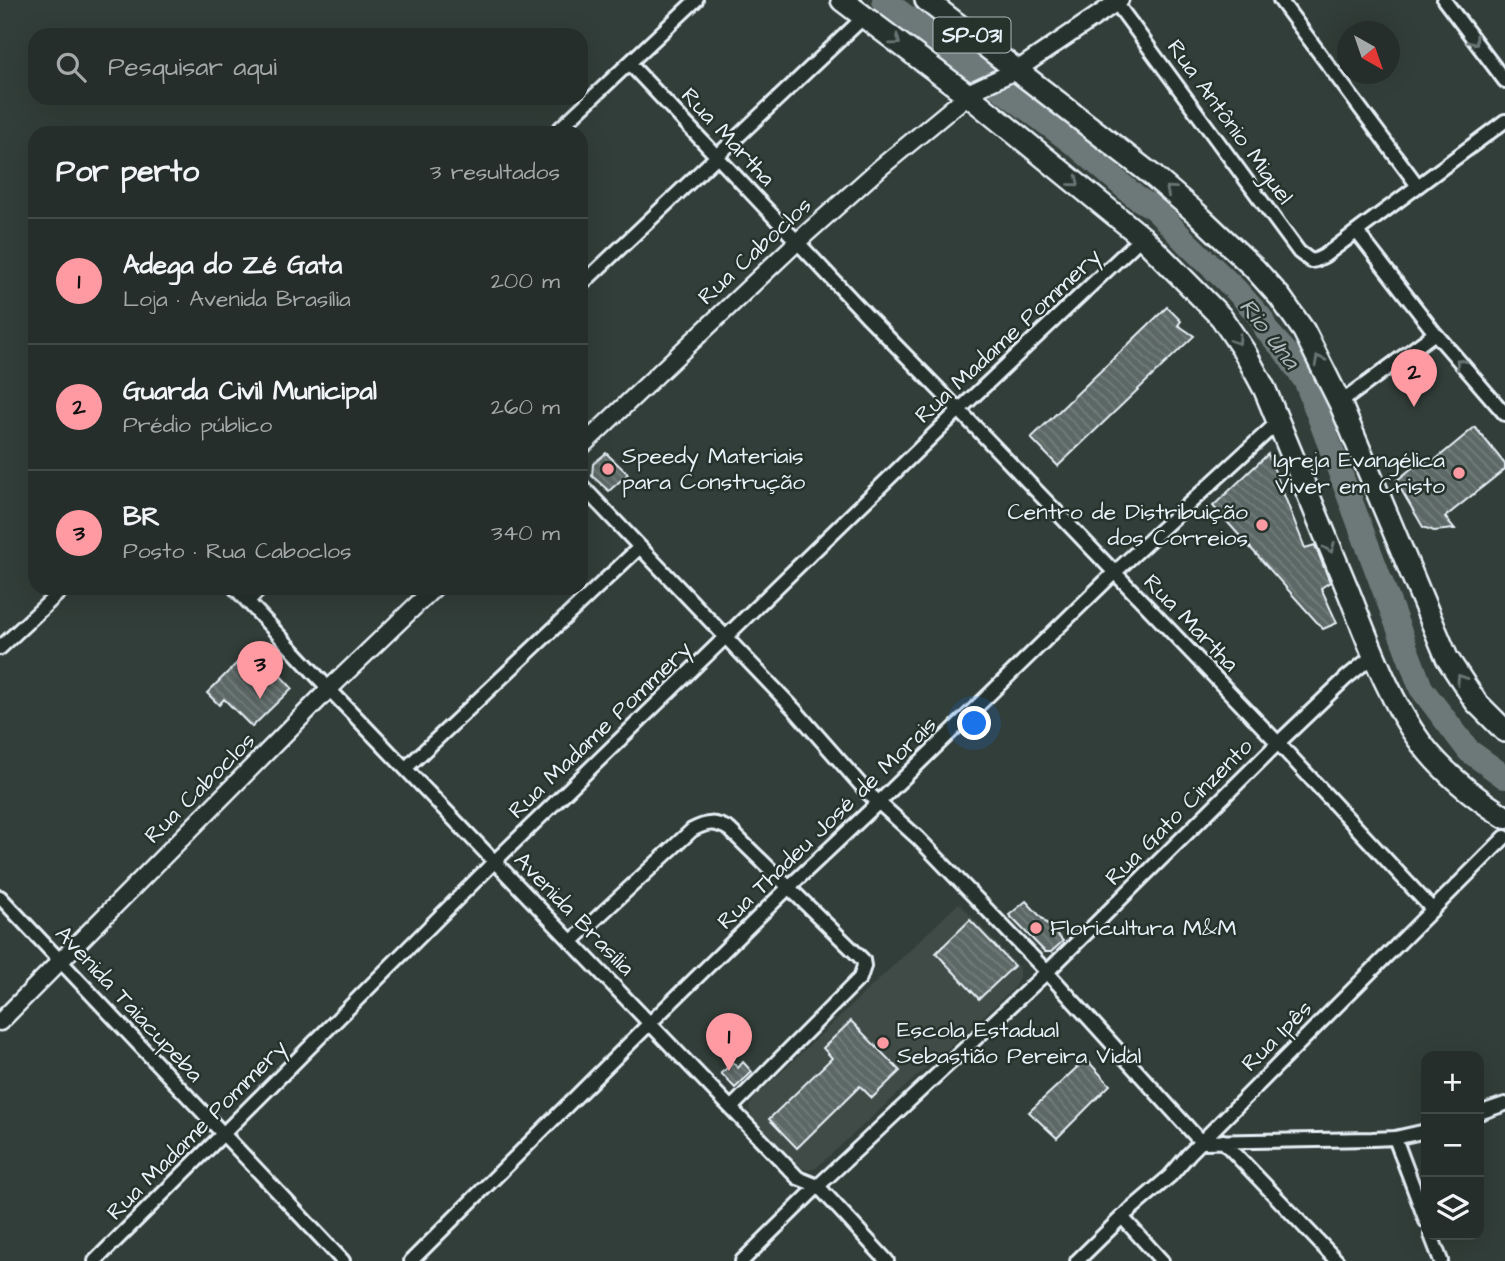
<!DOCTYPE html>
<html lang="pt">
<head>
<meta charset="utf-8">
<style>
	:root { --surface:#262e2b; --page:#2e3633; --text:#f1f3f6; --muted:#a4a8a9; --line:#424a47; --accent:#ff9aa2 }
	body { margin:0; font-family:"Architects Daughter",sans-serif; background:var(--page); color:var(--text) }
	.controls { position:absolute; right:21px; bottom:21px; display:grid; overflow:hidden; border-radius:14px; box-shadow:0 7px 28px #0002 }
	.controls button { width:63px; height:63px; display:grid; place-items:center; padding:0; border:0; border-bottom:2px solid var(--line); background:var(--surface); color:var(--text); font:35px sans-serif }
	.compass { position:absolute; left:1337px; top:21px; width:63px; height:63px; border-radius:50%; background:var(--surface); box-shadow:0 7px 28px #0002; rotate:140deg }
	.you { position:absolute; left:975px; top:724px; width:24px; height:24px; margin:-18px; border:5px solid #fff; border-radius:50%; background:#1a73e8; box-shadow:0 0 0 10px #1a73e833 }
	.badge { display:grid; place-items:center; width:46px; height:46px; border-radius:50%; background:var(--accent); color:#111; font-size:23px; font-weight:700 }
	.pin { position:absolute; translate:-50% -58px; filter:drop-shadow(0 2px 4px #0008) }
	.pin::after { content:''; position:absolute; top:37px; width:24px; height:21px; background:inherit; clip-path:polygon(0 0,100% 0,50% 100%) }
	.list { margin:0; padding:0; list-style:none }
	h2 { display:flex; justify-content:space-between; align-items:center; height:91px; margin:0; padding:0 28px; font-size:30px }
	h2 small { font-size:23px; font-weight:400; color:var(--muted) }
	.list li { display:grid; grid-template-columns:46px 1fr auto; gap:21px; align-items:center; box-sizing:border-box; height:126px; padding:0 28px; border-top:2px solid var(--line) }
	.list b { display:block; font-size:26px; white-space:nowrap }
	.list p { margin:0; font-size:23px; white-space:nowrap; color:var(--muted) }
	.list em { font-size:23px; font-style:normal; color:var(--muted) }
	.icon { flex:none; width:38px; height:38px; fill:none; stroke:currentColor; stroke-width:2; stroke-linecap:round; stroke-linejoin:round }
	.map { position:relative; flex:none; width:1505px; height:1261px; overflow:hidden }
	.search { position:absolute; background:var(--surface); box-shadow:0 7px 28px #0002; left:28px; top:28px; width:560px; height:77px; display:flex; align-items:center; gap:18px; box-sizing:border-box; padding:0 24px; border-radius:21px; color:var(--muted); font-size:26px }
	.panel { position:absolute; background:var(--surface); box-shadow:0 7px 28px #0002; left:28px; top:126px; width:560px; height:469px; border-radius:21px }
	.map>svg:first-child { display:block }
	.built { fill:#3f4b46 }
	.lines { fill:none; stroke-linecap:round; stroke-linejoin:round }
	.river { stroke:#6d7978; stroke-width:24 }
	.building { fill:url(#building-back-hatch); stroke:#e8f1f8; stroke-width:2 }
	.street-casing { stroke:#e8f1f8; stroke-width:18 }
	.secondary-casing { stroke:#e8f1f8; stroke-width:21 }
	.highway-casing { stroke:#e8f1f8; stroke-width:26 }
	.street { stroke:#26332d; stroke-width:12 }
	.secondary { stroke:#26332d; stroke-width:16 }
	.highway { stroke:#26332d; stroke-width:21 }
	.oneway { stroke:#6a7674 }
	.poi-dot { fill:#ff9aa2; stroke:#26332d; stroke-width:2.5 }
	.labels { text-anchor:middle; dominant-baseline:central; stroke-width:5; stroke-linejoin:round; paint-order:stroke }
	.shield { fill:#26332d; stroke:#aeb8bb; stroke-width:2 }
	.shield-label { font-size:21px; font-weight:bold; fill:#e8f1f8 }
	.street-label { font-size:23px; fill:#e8f1f8; stroke:#26332d }
	.poi-label { font-size:23px; fill:#e8f1f8; stroke:#26332d; text-anchor:start }
	.water-label { font-size:24px; font-style:italic; fill:#b1bbbe; stroke:#26332d }
</style>
</head>
<body>
<div class="map">
<svg width="1505" height="1261" viewBox="0 0 1505 1261">
	<defs>
		<pattern id="building-back-hatch" width="6" height="6" patternUnits="userSpaceOnUse" patternTransform="scale(1.75)"><rect width="6" height="6" fill="#5c6865"/><path d="M-1 5l2 2M0 0l6 6M5-1l2 2" fill="none" stroke="#737e7c"/></pattern>
	</defs>
	<rect width="100%" height="100%" fill="#323e39"/>
	<filter id="ink" filterUnits="userSpaceOnUse"><feTurbulence type="fractalNoise" baseFrequency=".0143" numOctaves="2"/><feDisplacementMap in="SourceGraphic" scale="14" xChannelSelector="R" yChannelSelector="G"/><feConvolveMatrix kernelMatrix="1 2 1 2 8 2 1 2 1" color-interpolation-filters="sRGB"/></filter>
	<g filter="url(#ink)">
		<path class="built" d="M959,903L1019,968V977L1014,988L816,1168L808,1170L799,1167L753,1120L749,1108L754,1098Z"/>
		<g class="lines">
			<path class="river" d="M884,0L1078,147L1137,198L1154,208L1186,242L1236,290L1261,318L1267,331L1285,351L1306,382L1421,688L1469,751L1505,777"/>
		</g>
		<path class="building" d="M1167,307L1181,321L1178,325L1194,336L1058,466L1031,438Z
			M1475,427L1505,464V469L1445,517L1455,529L1434,531L1423,527L1396,481L1423,459L1429,465Z
			M606,453L628,474L609,491L592,476L593,464Z
			M1268,454L1305,548L1315,545L1330,582L1321,588L1337,623L1323,629L1213,506Z
			M250,650L274,675L277,672L292,688L252,727L224,699L219,705L207,693Z
			M1026,901L1063,941L1051,952H1045L1009,915Z
			M970,920L1014,966L979,999L936,953Z
			M851,1021L900,1071L872,1098L860,1086L797,1148L769,1119L832,1058L823,1048Z
			M1086,1059L1110,1085L1057,1138L1029,1112Z
			M743,1062L752,1072L735,1088L721,1073L733,1063L738,1068Z"/>
		<g class="lines">
			<defs>
				<path id="street" d="M1114,0L1299,252L1311,261L1316,260L1324,256L1505,121
					M1280,0L1418,186
					M1444,0L1505,81
					M629,63L868,317L959,410L1278,743L1432,909
					M555,133L696,0
					M1357,232L1435,333L1505,414
					M581,285L864,17
					M1340,403L1435,333
					M581,485L795,710L867,792L918,838L1047,972L1201,1142L1372,1139L1395,1138L1426,1131
					M235,588L329,689L798,1178L818,1186L887,1261
					M248,601L261,588
					M0,648L64,588
					M406,768L640,547
					M0,897L343,1261
					M571,942L692,830C707,822 715,821 730,830L863,960L864,966L860,978L732,1107
					M1479,1113L1505,1104
					M1395,1138L1426,1221
					M1223,1141L1337,1261
					M1122,1217L1162,1261
					M1431,1235L1441,1261
					M95,1261L223,1134L495,861L959,410L1142,237
					M411,1261L650,1023L789,887L878,803L1114,573L1278,422
					M742,1261L818,1186L1047,972L1278,743L1346,678L1374,655
					M1077,1261L1122,1217L1170,1176L1189,1154L1505,837"/>
				<path id="secondary" d="M581,447L797,242L881,167L974,90L1017,70L1120,0
					M0,1022L329,689L434,588"/>
				<path id="highway" d="M842,0L968,95L1142,237L1221,317L1244,351L1265,390C1293,458 1321,526 1349,593C1368,641 1390,702 1421,743C1443,772 1474,797 1505,817
					M926,0L1152,175L1196,213L1254,268L1280,297L1304,331L1340,403L1447,658L1476,702L1505,731"/>
			</defs>
			<use href="#street" class="street-casing"/>
			<use href="#secondary" class="secondary-casing"/>
			<use href="#highway" class="highway-casing"/>
			<use href="#street" class="street"/>
			<use href="#secondary" class="secondary"/>
			<use href="#highway" class="highway"/>
		</g>
		<defs><path id="oneway-chevron" d="M-2-3.5L2.5 0L-2 3.5" fill="none" stroke-width="1.6" stroke-linecap="round" stroke-linejoin="round" transform="scale(1.75)"/></defs>
		<g class="oneway">
			<use href="#oneway-chevron" transform="translate(896 41) rotate(37)"/>
			<use href="#oneway-chevron" transform="translate(1474 41) rotate(53)"/>
			<use href="#oneway-chevron" transform="translate(1075 182) rotate(39)"/>
			<use href="#oneway-chevron" transform="translate(1170 190) rotate(-139)"/>
			<use href="#oneway-chevron" transform="translate(1237 340) rotate(56)"/>
			<use href="#oneway-chevron" transform="translate(1319 360) rotate(-117)"/>
			<use href="#oneway-chevron" transform="translate(1460 363) rotate(-131)"/>
			<use href="#oneway-chevron" transform="translate(1330 548) rotate(68)"/>
			<use href="#oneway-chevron" transform="translate(1461 679) rotate(-123)"/>
		</g>
	</g>
	<g class="poi-dot">
		<circle cx="608" cy="469" r="7"/>
		<circle cx="1459" cy="473" r="7"/>
		<circle cx="1262" cy="525" r="7"/>
		<circle cx="1036" cy="928" r="7"/>
		<circle cx="883" cy="1043" r="7"/>
	</g>
	<g class="labels">
		<rect class="shield" x="933.5" y="17.5" width="77" height="35" rx="5"/>
		<g class="shield-label">
			<text x="972" y="35">SP-031</text>
		</g>
		<g class="street-label">
			<text transform="translate(1230 122) rotate(54)">Rua Antônio Miguel</text>
			<text transform="translate(728 137) rotate(47)">Rua Martha</text>
			<text transform="translate(755 251) rotate(-43)">Rua Caboclos</text>
			<text transform="translate(1008 336) rotate(-43)">Rua Madame Pommery</text>
			<text transform="translate(1191 623) rotate(46)">Rua Martha</text>
			<text transform="translate(600 730) rotate(-44)">Rua Madame Pommery</text>
			<text transform="translate(200 788) rotate(-45)">Rua Caboclos</text>
			<text transform="translate(1179 812) rotate(-45)">Rua Gato Cinzento</text>
			<text transform="translate(827 823) rotate(-44)">Rua Thadeu José de Morais</text>
			<text transform="translate(574 914) rotate(46)">Avenida Brasília</text>
			<text transform="translate(129 1004) rotate(47)">Avenida Taiacupeba</text>
			<text transform="translate(1277 1036) rotate(-45)">Rua Ipês</text>
			<text transform="translate(197 1130) rotate(-45)">Rua Madame Pommery</text>
		</g>
		<g class="poi-label">
			<text x="622" y="456">Speedy Materiais<tspan x="622" dy="26">para Construção</tspan></text>
			<text x="1445" y="460" text-anchor="end">Igreja Evangélica<tspan x="1445" dy="26">Viver em Cristo</tspan></text>
			<text x="1248" y="512" text-anchor="end">Centro de Distribuição<tspan x="1248" dy="26">dos Correios</tspan></text>
			<text x="1050" y="928">Floricultura M&amp;M</text>
			<text x="897" y="1030">Escola Estadual<tspan x="897" dy="26">Sebastião Pereira Vidal</tspan></text>
		</g>
		<g class="water-label">
			<text transform="translate(1269 334) rotate(52)">Rio Una</text>
		</g>
	</g>
</svg>
<div class="controls">
<button>+</button>
<button>−</button>
<button><svg class="icon" aria-label="layers" viewBox="0 0 24 24"><path d="M12 4l9 5-9 5-9-5zM3 14l9 5 9-5"/></svg></button>
</div>
<svg class="compass" viewBox="-18 -18 36 36"><path d="M0-13l5 13h-10z" fill="#e53935"/><path d="M0 13l5-13h-10z" fill="#a4a8a9"/></svg>
<div class="you"></div>
<div class="pin badge" style="left:729px;top:1071px">1</div>
<div class="pin badge" style="left:1414px;top:407px">2</div>
<div class="pin badge" style="left:260px;top:699px">3</div>
<div class="search"><svg class="icon" aria-label="search" viewBox="0 0 24 24"><circle cx="10" cy="10" r="6"/><path d="M15 15l6 6"/></svg>Pesquisar aqui</div>
<section class="panel">
<h2>Por perto<small>3 resultados</small></h2>
<ul class="list">
<li><span class="badge">1</span><div><b>Adega do Zé Gata</b><p>Loja · Avenida Brasília</p></div><em>200 m</em></li>
<li><span class="badge">2</span><div><b>Guarda Civil Municipal</b><p>Prédio público</p></div><em>260 m</em></li>
<li><span class="badge">3</span><div><b>BR</b><p>Posto · Rua Caboclos</p></div><em>340 m</em></li>
</ul>
</section>
</div>
</body>
</html>
